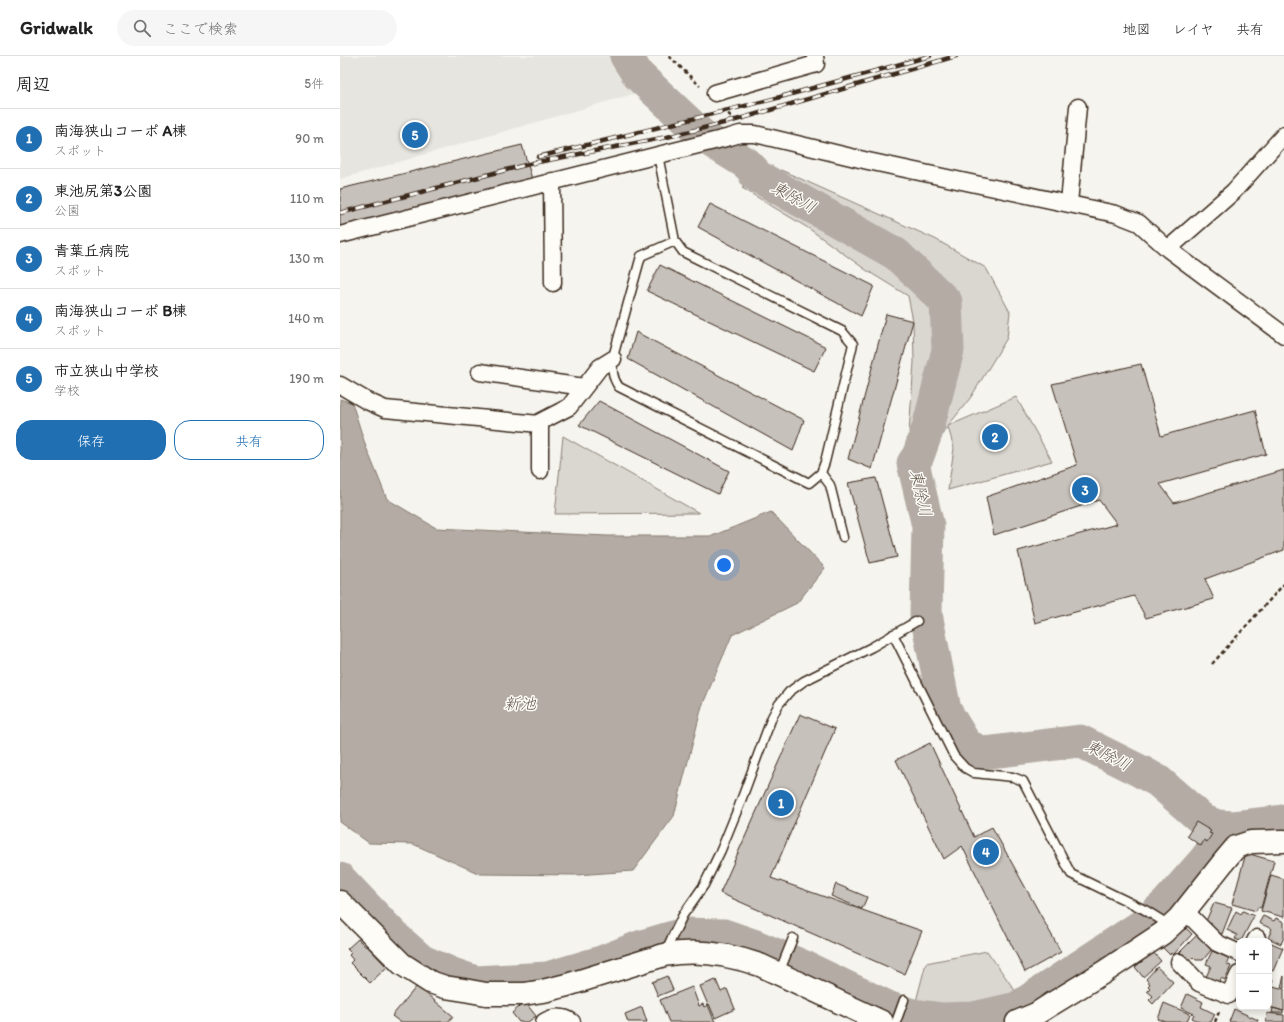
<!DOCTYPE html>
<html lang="ja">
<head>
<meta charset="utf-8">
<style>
	:root { --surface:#fff; --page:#f6f6f6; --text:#222; --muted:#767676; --line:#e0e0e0; --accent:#1f6fb2 }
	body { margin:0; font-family:Itim,"Klee One",sans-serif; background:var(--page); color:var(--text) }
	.controls { position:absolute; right:12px; bottom:12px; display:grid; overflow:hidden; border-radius:8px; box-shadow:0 2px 10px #0003 }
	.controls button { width:36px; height:36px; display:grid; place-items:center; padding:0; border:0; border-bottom:1px solid var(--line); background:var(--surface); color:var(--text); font:20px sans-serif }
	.you { position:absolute; left:384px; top:509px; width:14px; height:14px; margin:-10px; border:3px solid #fff; border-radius:50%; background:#1a73e8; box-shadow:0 0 0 6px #1a73e833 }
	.badge { display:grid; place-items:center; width:26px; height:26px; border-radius:50%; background:var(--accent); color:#fff; font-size:13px; font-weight:700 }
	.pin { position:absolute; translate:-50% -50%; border:2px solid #fff; box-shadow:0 1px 4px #0006 }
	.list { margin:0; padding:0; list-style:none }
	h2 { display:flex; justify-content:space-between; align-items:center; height:52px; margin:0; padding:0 16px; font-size:17px }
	h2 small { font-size:13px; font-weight:400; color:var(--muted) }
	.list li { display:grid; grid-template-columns:26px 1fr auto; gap:12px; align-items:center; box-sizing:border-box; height:60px; padding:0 16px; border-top:1px solid var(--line) }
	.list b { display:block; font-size:15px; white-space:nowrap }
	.list p { margin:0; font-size:13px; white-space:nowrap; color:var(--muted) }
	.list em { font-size:13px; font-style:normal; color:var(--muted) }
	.actions { display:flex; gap:8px; padding:12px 16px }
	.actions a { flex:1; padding:9px 0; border:1px solid var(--accent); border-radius:16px; text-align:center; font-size:14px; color:var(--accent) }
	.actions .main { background:var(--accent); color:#fff }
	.icon { flex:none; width:22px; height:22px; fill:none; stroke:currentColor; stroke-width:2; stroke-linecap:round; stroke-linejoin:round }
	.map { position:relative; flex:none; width:944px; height:966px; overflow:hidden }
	header { display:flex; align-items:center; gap:24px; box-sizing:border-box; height:56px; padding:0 20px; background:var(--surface); border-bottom:1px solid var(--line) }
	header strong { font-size:19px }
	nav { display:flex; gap:22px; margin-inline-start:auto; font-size:14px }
	.search { width:280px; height:36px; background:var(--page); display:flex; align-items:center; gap:10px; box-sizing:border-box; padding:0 14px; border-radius:22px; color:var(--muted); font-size:15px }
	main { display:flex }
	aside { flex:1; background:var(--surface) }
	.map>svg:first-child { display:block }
	.built { fill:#e7e5df }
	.green { fill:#dad6d0; stroke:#8a8077 }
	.water { fill:#b4aca4; stroke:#84786e }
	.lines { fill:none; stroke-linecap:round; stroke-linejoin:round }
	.river { stroke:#b4aca4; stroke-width:33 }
	.building { fill:#c7c1bb; stroke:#3b2a1e }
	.lane-casing { stroke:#3b2a1e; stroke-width:11 }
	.street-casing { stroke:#3b2a1e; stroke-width:19 }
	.secondary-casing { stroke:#3b2a1e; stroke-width:25 }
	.path { stroke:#3b2a1e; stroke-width:2.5; stroke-dasharray:4 3; stroke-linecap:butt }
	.lane { stroke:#fdfcf7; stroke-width:8 }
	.street { stroke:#fdfcf7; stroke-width:16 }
	.secondary { stroke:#fdfcf7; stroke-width:22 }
	.rail-casing { stroke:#3b2a1e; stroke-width:4.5 }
	.rail { stroke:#fdfcf7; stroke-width:3; stroke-dasharray:9; stroke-linecap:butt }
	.labels { text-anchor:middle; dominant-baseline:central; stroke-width:3; stroke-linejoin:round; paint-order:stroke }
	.water-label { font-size:16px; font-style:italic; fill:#65584d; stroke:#fdfcf7 }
</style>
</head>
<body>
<header>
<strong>Gridwalk</strong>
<div class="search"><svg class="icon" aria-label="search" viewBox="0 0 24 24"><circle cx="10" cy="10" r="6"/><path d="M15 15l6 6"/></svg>ここで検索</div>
<nav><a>地図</a><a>レイヤ</a><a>共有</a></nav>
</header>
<main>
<aside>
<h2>周辺<small>5件</small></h2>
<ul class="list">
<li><span class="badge">1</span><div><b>南海狭山コーポ A棟</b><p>スポット</p></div><em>90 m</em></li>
<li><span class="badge">2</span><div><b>東池尻第3公園</b><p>公園</p></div><em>110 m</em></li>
<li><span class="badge">3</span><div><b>青葉丘病院</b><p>スポット</p></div><em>130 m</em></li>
<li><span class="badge">4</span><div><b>南海狭山コーポ B棟</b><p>スポット</p></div><em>140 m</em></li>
<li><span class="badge">5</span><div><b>市立狭山中学校</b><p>学校</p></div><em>190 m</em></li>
</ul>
<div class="actions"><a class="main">保存</a><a>共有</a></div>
</aside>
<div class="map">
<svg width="944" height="966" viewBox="0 0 944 966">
	<rect width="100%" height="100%" fill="#f5f4ee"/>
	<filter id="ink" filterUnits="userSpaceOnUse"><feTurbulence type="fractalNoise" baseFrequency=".025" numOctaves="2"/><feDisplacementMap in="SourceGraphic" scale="8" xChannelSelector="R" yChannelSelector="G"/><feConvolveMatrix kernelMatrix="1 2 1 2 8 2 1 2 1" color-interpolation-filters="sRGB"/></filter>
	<g filter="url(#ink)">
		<path class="built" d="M0,0H275L300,36L0,123Z"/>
		<path class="green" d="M441,114L595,183L646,212L670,256L667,282L631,341L608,370L676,341L712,405L608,434L614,392L608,371L593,390L569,377L574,306L573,265L568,240L526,214L468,172L402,132Z
			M223,380L359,457L215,458Z
			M647,895L676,936L653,949L606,955L575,949L586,907Z"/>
		<path class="water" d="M0,343L12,347L26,391L47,443L96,472L267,480H372L431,456L485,512L457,547L392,579L362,650L334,760L293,815L236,819L140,818L73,788L29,787L0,766Z"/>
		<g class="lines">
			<path class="river" d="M286,0L298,19L364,81L406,107L413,114L415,119L556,198L606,246L608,294L588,372L578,400L573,407L588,470L586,558L605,654L626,689L644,697L740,685L800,715L818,725L864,765L877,770L894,771L944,765
				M0,823L56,882L82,905L110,917L136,926L207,922L261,906L299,891L343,878L384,879L413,889L467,912L550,952L573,959L602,963L633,962L677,952L801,870L827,847L864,805L880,784L894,771"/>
		</g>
		<path class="building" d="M182,89L192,123L0,174V133Z
			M370,148L534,230L521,260L358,171Z
			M320,209L486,291L474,315L307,235Z
			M546,258L573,265L532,413L508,403Z
			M296,276L464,364L453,395L288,303Z
			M801,308L821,380L915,354L926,398L820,428L834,447L944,414V494L865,523L874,543L806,562L794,540L695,567L678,495L777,468L759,444L654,479L646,441L737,409L712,328Z
			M259,345L389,415L378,438L239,369Z
			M536,422L557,501L530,507L508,427Z
			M460,658L495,673L431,822L582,875L564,918L380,837Z
			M590,687L634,781L652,771L721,896L685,916L622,790L604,803L556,704Z
			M856,766L871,775L869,777L872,778L867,786L864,784L861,790L847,780Z
			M906,797L934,805L921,852L918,851L916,855L892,848Z
			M931,819L944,823V861L921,855Z
			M496,828L527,841L522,853L491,840Z
			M874,847L892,852L882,878L873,874L874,872L870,870L872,868L866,865Z
			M896,855L901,858L903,855L914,860L901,885L895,883L897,879L887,874Z
			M923,860L934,865L936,862L944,866V881L941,888L928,882L932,873L919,867Z
			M842,871L845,874L846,872L852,878L833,899L831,897L830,899L822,891Z
			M857,879L871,894L863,904H856L853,901L849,905L840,896Z
			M18,883L26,891L27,890L47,911L30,927L10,907L13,904L9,899L11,897L7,893Z
			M929,886L943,892L933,915L929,914Z
			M872,895L889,902L886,908L891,910L885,924L881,922L880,926L866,921L871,910L866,908Z
			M813,896L821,905L803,921L795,911Z
			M817,911L833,926L813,948L809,944L813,940L807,935L810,932L808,930L810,928L806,923Z
			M327,920L333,934L318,940L312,926Z
			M944,920V932L941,931Z
			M929,922L933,924L929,932Z
			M376,924L381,936L387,933L395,953L375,962L369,948L368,949L360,930Z
			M77,930L113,960L108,966H60L52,960Z
			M933,930L944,933V955L929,951Z
			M352,931L359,950L363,948L364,951L368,949L375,966H329L320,944Z
			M847,938L863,946L861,951L875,958L871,966H860L852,962L854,958L841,952Z
			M185,946L196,960L188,966H179L172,957Z
			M824,947L850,958L847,965L849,966H826L818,963Z
			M302,951L307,966H288L285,958Z
			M933,952L943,955V957H932Z
			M894,953L918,964L917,966H889Z
			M927,957L944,959V966H926Z"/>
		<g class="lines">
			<defs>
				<path id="lane" d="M318,99L335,185L301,200L273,301C272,312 272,322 279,331L469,427L481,417L485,406L513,288L502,275L343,196L335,185
					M481,417L490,429L503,481
					M553,578L614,700L625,712L634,717L673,721L683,725L731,818L805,854L826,867L829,871
					M325,896L343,859L364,829L381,794L399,750L432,661L439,648L449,636L464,625L532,591L577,565
					M439,917L453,882
					M556,966L564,944"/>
				<path id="street" d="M375,37L476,8L475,0
					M212,125L213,227
					M729,147L738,51
					M0,179L390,81L400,78H415L528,105L776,158L799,167L828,193L944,279
					M828,193L893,136L944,79
					M140,316L244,331
					M0,329L27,345L45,353L199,368
					M200,415V366L229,351L260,311L273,303
					M845,855L877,887L899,897
					M915,885L917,882
					M839,906L859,927L889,939L899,918
					M204,966C213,960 224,960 232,966"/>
				<path id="secondary" d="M0,846L62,908L90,926L105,931L124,934L146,938H184L203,935L227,929L324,899C356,893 389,898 420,909L542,966
					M677,966L696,958L710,949L764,916L823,877L839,862L885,804L896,791L911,786L944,785"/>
			</defs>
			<use href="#lane" class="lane-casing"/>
			<use href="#street" class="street-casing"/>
			<use href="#secondary" class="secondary-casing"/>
			<path class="path" d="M329,0L360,30
				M383,53L394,63
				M872,608L944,528
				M875,966L880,953"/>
			<use href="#lane" class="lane"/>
			<use href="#street" class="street"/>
			<use href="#secondary" class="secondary"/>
			<defs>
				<path id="rail" d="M198,101L433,43L590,0
					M0,157L193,107L327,81L396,64L616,0"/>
			</defs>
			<use href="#rail" class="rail-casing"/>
			<use href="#rail" class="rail"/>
		</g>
	</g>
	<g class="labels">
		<g class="water-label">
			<text transform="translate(454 141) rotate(29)">東除川</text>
			<text transform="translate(581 437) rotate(77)">東除川</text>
			<text x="180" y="647">新池</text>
			<text transform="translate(768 699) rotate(27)">東除川</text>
		</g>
	</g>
</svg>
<div class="controls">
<button>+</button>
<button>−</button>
</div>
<div class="you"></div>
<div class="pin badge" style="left:441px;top:747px">1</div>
<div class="pin badge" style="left:655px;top:381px">2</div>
<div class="pin badge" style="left:745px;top:434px">3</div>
<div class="pin badge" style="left:646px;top:796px">4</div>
<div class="pin badge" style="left:75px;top:79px">5</div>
</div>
</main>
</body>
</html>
